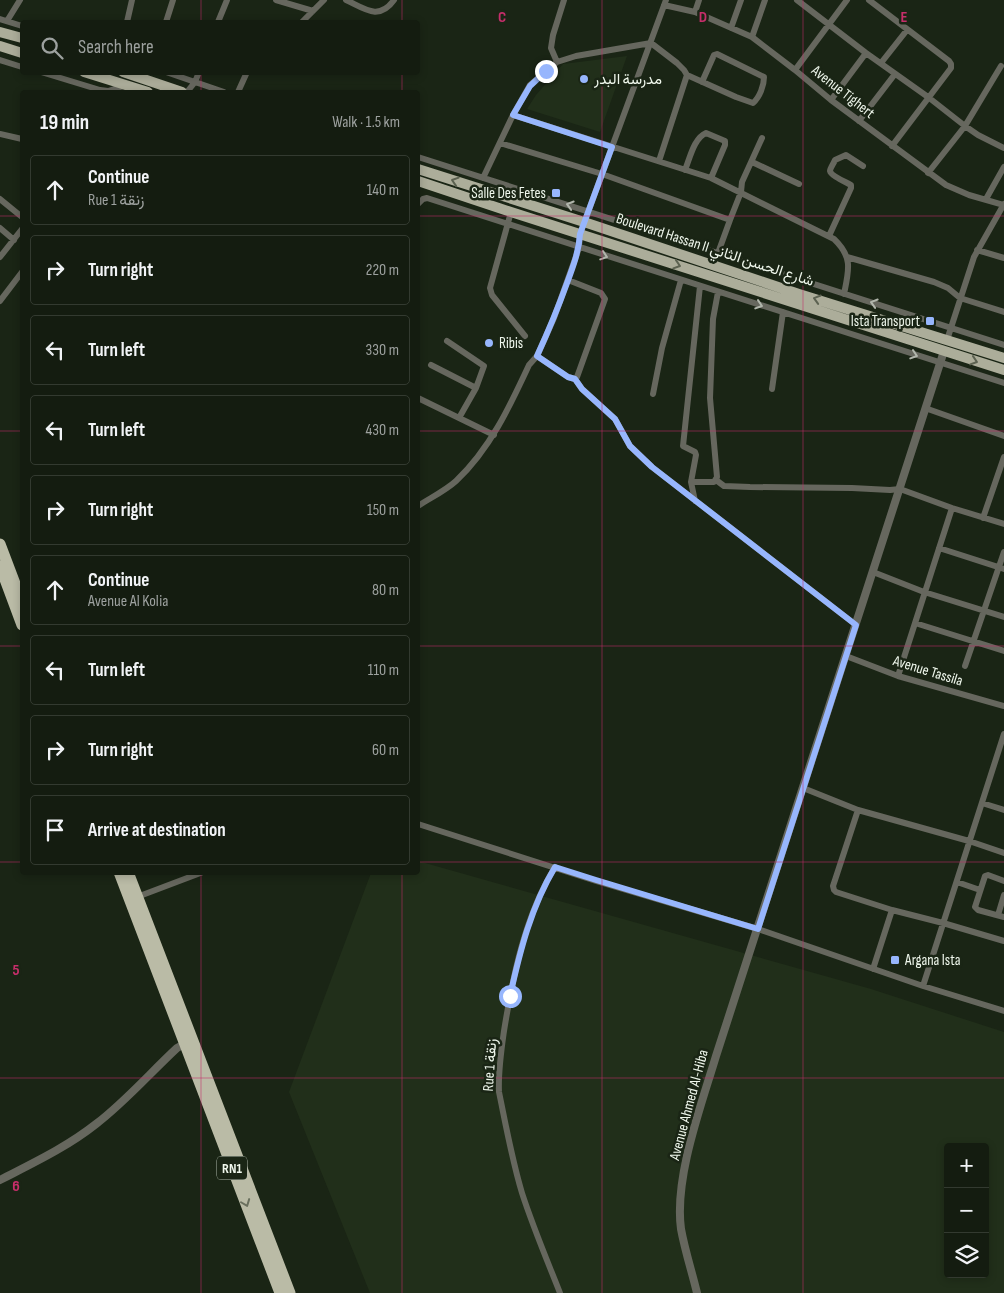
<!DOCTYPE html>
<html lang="en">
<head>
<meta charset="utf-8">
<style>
	:root { --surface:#141c10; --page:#21291e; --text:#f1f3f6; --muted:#9da19f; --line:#333a30 }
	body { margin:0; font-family:"Sofia Sans Condensed",Vazirmatn,sans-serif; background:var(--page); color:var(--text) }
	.controls { position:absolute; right:15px; bottom:15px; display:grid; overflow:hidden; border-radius:5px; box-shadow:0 2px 8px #0003 }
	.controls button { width:45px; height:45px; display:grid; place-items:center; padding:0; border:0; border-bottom:1px solid var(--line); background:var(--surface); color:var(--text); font:25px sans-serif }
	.stop { position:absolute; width:15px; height:15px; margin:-11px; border:4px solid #97b6fd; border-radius:50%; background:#fff }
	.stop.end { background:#97b6fd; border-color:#fff; box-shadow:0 1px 5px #0008 }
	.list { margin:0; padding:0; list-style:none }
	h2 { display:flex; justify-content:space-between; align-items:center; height:65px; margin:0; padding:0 20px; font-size:21px }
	h2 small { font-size:16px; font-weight:400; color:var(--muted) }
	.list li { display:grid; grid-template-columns:32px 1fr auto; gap:15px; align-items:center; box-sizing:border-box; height:70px; margin:0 10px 10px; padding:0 10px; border:1px solid var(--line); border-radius:5px }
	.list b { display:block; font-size:19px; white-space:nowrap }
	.list p { margin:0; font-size:16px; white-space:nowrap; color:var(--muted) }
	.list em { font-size:16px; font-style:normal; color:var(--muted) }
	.icon { flex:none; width:28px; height:28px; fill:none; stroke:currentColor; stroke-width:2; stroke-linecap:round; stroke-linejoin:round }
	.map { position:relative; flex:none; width:1004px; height:1293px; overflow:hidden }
	.search { position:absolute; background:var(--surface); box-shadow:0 2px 8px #0003; left:20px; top:20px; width:400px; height:55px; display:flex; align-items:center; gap:12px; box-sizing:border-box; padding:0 18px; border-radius:5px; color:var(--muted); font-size:19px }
	.panel { position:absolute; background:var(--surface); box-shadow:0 2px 8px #0003; left:20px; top:90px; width:400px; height:785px; border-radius:5px }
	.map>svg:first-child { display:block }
	.built { fill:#212f1a; fill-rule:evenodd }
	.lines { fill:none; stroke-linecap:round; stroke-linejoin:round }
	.minor { stroke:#66675e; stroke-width:6 }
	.tertiary { stroke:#66675e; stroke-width:8 }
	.primary { stroke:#acad9a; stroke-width:10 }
	.trunk { stroke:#babba6; stroke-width:11 }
	.oneway { stroke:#5c6251 }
	.oneway2 { stroke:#b1b6ac }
	.oneway3 { stroke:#6a705e }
	.route { stroke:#97b6fd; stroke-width:6 }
	.grid { fill:none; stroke:#c62e6a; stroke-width:1; stroke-opacity:0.55 }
	.poi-dot { fill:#97b6fd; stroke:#1a2515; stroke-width:2 }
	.labels { text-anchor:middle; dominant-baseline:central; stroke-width:5; stroke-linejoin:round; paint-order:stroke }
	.shield { fill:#1a2515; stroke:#afb8ac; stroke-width:1 }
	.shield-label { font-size:14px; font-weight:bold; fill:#eff7ec }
	.poi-label { font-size:15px; fill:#eff7ec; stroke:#1a2515; text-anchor:start }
	.street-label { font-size:15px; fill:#eff7ec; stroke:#1a2515 }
	.grid-label { font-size:16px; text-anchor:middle; font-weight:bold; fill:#c62e6a; stroke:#1a2515; stroke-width:5; stroke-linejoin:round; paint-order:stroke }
</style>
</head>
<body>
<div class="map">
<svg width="1004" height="1293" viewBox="0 0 1004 1293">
	<rect width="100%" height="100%" fill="#1a2515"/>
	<path class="built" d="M627,56L600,132L527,109L536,95L563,64Z
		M418,861L871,989L1004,1032V1293H370L289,1092L371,873L418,872ZM948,1147H985V1274H948Z"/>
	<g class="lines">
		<path class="minor" d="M276,0L313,11
			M346,0C365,9 379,21 394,0
			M797,0L866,53L928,97L965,126L978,135L1004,148
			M869,0L949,61L951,64V68L892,146
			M664,5L695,12L752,37L795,70L831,100L946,185L969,195L1004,205
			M695,12L699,0
			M0,19L22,26
			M7,21L20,0
			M127,22L132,0
			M166,22L173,0
			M218,22L227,0
			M302,22L324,0
			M731,28L741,0
			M752,37L765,0
			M0,60L22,67
			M557,62L551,48L553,35L564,0
			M881,63L907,30
			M795,70L847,0
			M41,72L100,90L108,91L124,86
			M166,72L224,92
			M187,92L195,82L199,72
			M238,92L247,72
			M831,100L866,53
			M513,115L711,178L834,239C853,257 849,270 844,294
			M859,121L895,74
			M0,134L22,139
			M500,143L602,174L730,220
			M418,157L1004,345
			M659,161L687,75
			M752,162L799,184
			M685,170C690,158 694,138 706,133L725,141V145L711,178
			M928,173L965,126L1001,66
			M483,178L513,115L530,85L557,62L576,56L651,43L677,63L684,70L687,75L736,97L753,103C760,97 764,85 764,77L717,54L714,55L702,82
			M0,199L22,217
			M986,199L1004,167
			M418,204L423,199L427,198L1004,383
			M511,212L490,288L492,295L525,336
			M0,228L14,240
			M829,236L851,188V185C846,182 831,176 830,171C830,168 834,163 835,160L846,155L863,166
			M977,250L1004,258
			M718,253L730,220L741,192L742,182L762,138
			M0,257L22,229
			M847,257L934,282L948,288L960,298L1004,312
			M0,301L22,272
			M947,340L974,257L1004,204
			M447,341L484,366L476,388L459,418
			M537,356L568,377L575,379L577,377L605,299L601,293L568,280
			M431,365L476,388
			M575,379L582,389L615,419L630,446L652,467L856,625
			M772,389L783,312
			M653,394L662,348L681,280
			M418,398L494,435
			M925,408L1004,436
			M716,480L724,486L750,487L852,488L890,490L900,489L952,508L1004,524
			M691,482H714L717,477L710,398L713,319L718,292
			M695,501L691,482L696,455L695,452L683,446L700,286
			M418,506C430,498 445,491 456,481C490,449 510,406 529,365L537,356L554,318L579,248L580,234L666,0
			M983,518L1004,457
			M939,548L1004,569
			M873,572L924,592L1004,617
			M915,623L1004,651
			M846,656L898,676L1004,706
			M965,666L1004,552
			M898,676L952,508
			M803,788L858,810L969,841L1004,853
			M982,803L1004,810
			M858,810L835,880L833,886L834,890L836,892L892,910L943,923L1004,941
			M418,824L596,881L758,929L923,986L1004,1011
			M555,867C525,916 513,975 504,1031C501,1052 498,1072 499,1092C506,1126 512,1160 522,1193C533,1227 547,1260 560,1293
			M1004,881L988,875L985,876L975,907L978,910L1004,917
			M957,882L980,890
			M137,897L203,872
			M998,915L1004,895
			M873,969L892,910
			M923,986L1004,734"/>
		<path class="tertiary" d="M0,1180C33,1163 67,1147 96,1124C125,1102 150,1073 177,1048L188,1042
			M697,1293C692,1272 685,1251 681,1229C674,1178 701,1106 716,1056L944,351"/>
		<path class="primary" d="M0,32L22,38
			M0,46L22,53
			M84,72L148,92
			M123,72L182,92
			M418,169L584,222L799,294L1004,358
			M418,181L511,212L1004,370"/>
		<path class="trunk" d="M0,544L22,602
			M0,566L22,625
			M119,872L280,1293
			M128,872L290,1293"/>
	</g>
	<defs><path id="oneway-chevron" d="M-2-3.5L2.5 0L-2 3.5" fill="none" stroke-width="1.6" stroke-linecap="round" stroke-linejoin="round" transform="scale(1.25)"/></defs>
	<g class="oneway">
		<use href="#oneway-chevron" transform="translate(455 181) rotate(-162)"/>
		<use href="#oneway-chevron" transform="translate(677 265) rotate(18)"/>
		<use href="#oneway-chevron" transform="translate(817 299) rotate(-163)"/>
		<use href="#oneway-chevron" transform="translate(974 361) rotate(18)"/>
	</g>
	<g class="oneway2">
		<use href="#oneway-chevron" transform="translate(570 205) rotate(-163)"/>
		<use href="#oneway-chevron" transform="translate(604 256) rotate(18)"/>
		<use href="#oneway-chevron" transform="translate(874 303) rotate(-163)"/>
		<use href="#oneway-chevron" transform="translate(759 305) rotate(18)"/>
		<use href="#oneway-chevron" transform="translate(914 355) rotate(18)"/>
	</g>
	<use class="oneway3" href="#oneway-chevron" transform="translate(246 1203) rotate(69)"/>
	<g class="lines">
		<path class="route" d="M510,996C520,951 531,907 555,867L596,880L758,929L856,625L652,467L630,446L615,419L582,389L575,379L568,377L537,356C548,332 558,308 567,283C573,267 579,251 580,234L612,147L513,115L530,86L546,71"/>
	</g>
	<path class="grid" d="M201,0V22M402,0V22M602,0V1293M803,0V1293M201,72V92M402,72V92M0,216H22M418,216H1004M0,431H22M418,431H1004M0,646H22M418,646H1004M0,862H22M418,862H1004M201,872V1293M402,872V1293M0,1078H1004"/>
	<g class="poi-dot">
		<circle cx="584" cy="79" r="5"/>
		<rect x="551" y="188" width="10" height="10" rx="2.5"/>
		<rect x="925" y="316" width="10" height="10" rx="2.5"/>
		<circle cx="489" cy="343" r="5"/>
		<rect x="890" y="955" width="10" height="10" rx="2.5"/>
	</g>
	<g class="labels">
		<rect class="shield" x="217" y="1156.5" width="30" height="23" rx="4"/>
		<g class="shield-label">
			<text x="232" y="1168">RN1</text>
		</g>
		<g class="poi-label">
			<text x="594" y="79">مدرسة البدر</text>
			<text x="546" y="193" text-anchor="end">Salle Des Fetes</text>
			<text x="920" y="321" text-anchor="end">Ista Transport</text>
			<text x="499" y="343">Ribis</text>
			<text x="905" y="960">Argana Ista</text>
		</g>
		<g class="street-label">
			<text transform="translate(843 92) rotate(38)">Avenue Tighert</text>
			<text transform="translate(715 250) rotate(18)">Boulevard Hassan II شارع الحسن الثاني</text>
			<text transform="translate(928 671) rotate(17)">Avenue Tassila</text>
			<text transform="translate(490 1065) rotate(-86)">Rue 1 زنقة</text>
			<text transform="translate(689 1105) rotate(-75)">Avenue Ahmed Al-Hiba</text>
		</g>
	</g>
	<g class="grid-label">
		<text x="502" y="22">C</text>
		<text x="703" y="22">D</text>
		<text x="904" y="22">E</text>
		<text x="16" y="975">5</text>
		<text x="16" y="1191">6</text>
	</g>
</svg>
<div class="controls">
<button>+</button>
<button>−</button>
<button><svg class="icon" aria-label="layers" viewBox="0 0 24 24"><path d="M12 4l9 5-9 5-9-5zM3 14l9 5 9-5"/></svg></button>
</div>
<div class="stop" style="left:510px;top:996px"></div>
<div class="stop end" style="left:546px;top:71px"></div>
<div class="search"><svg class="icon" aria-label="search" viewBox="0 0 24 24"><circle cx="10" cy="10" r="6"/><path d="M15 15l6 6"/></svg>Search here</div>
<section class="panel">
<h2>19 min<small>Walk · 1.5 km</small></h2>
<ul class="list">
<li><svg class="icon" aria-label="ahead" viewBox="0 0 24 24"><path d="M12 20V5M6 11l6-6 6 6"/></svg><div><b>Continue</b><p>Rue 1 زنقة</p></div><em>140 m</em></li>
<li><svg class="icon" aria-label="right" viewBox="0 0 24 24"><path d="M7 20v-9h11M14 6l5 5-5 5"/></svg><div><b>Turn right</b></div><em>220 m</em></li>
<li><svg class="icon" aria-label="left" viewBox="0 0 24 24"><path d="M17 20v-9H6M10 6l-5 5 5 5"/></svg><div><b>Turn left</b></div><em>330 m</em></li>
<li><svg class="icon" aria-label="left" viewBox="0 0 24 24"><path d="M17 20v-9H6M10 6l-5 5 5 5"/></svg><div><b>Turn left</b></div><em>430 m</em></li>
<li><svg class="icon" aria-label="right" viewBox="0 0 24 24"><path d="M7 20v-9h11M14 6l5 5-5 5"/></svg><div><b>Turn right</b></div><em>150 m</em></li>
<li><svg class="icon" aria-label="ahead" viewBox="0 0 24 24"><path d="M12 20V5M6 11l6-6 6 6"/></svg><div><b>Continue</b><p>Avenue Al Kolia</p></div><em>80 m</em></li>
<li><svg class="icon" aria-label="left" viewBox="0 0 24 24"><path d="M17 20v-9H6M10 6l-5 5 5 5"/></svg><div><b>Turn left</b></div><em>110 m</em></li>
<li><svg class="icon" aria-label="right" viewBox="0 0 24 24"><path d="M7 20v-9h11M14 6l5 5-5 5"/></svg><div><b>Turn right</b></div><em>60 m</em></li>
<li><svg class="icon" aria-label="arrive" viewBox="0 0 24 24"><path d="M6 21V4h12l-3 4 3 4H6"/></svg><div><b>Arrive at destination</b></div></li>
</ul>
</section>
</div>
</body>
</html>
